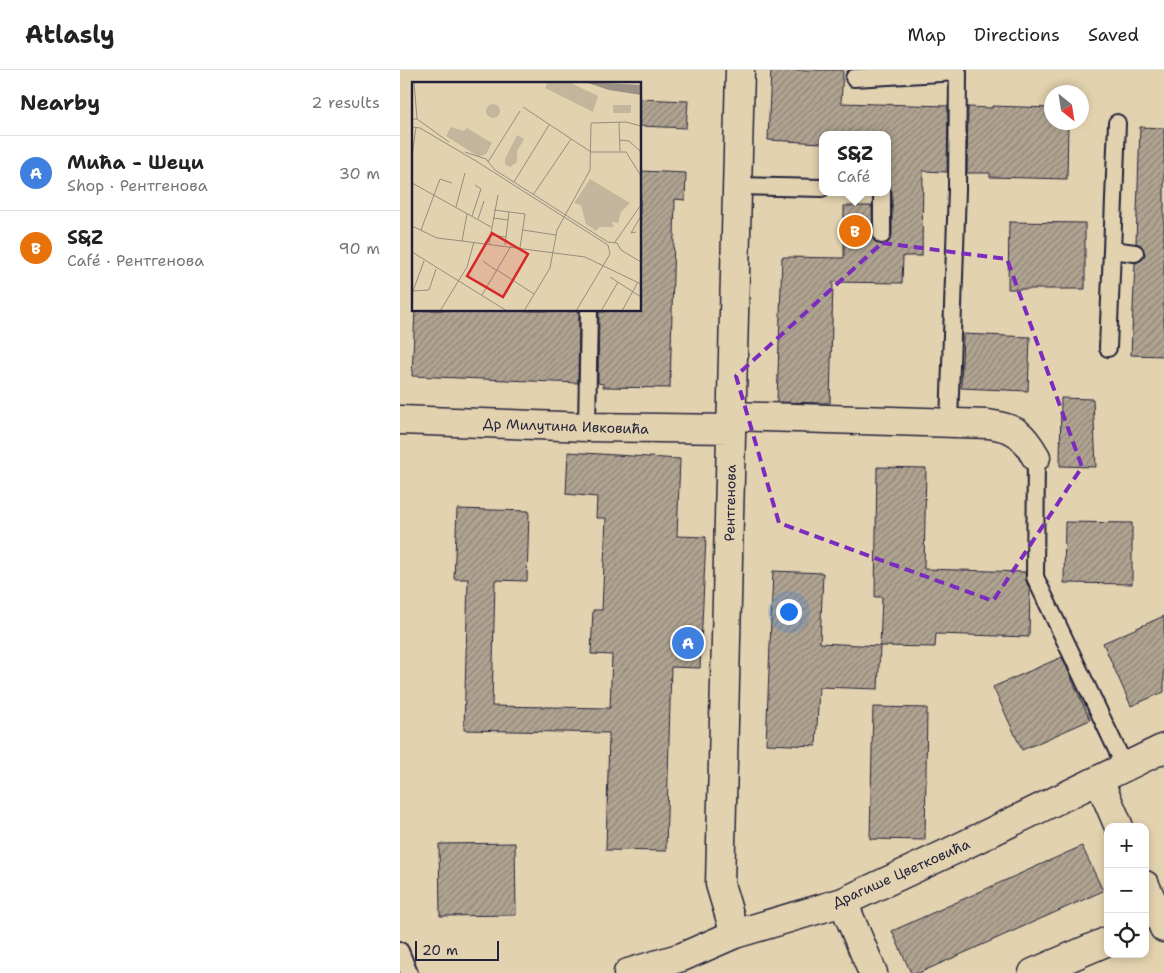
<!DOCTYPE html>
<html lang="en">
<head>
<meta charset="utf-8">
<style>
	:root { --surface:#fff; --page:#f2f2f2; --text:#222; --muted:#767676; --line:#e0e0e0; --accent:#1f6fb2 }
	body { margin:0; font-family:"Shantell Sans",sans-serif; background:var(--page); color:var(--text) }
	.controls { position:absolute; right:15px; bottom:15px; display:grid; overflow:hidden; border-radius:10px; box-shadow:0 2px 8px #0003 }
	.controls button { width:45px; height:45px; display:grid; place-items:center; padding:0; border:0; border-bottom:1px solid var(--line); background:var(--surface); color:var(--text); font:25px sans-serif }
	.compass { position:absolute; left:644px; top:15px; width:45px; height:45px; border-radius:50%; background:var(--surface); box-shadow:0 2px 8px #0003; rotate:150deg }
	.scale { position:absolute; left:15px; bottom:12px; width:84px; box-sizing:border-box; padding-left:5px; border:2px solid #22223b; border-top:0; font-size:14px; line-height:18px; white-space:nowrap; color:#22223b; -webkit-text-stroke:4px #e3d2af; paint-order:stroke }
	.you { position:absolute; left:388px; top:541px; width:18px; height:18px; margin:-12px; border:4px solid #fff; border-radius:50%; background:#1a73e8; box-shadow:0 0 0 8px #1a73e833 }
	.badge { display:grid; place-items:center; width:32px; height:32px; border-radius:50%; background:var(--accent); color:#fff; font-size:16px; font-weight:700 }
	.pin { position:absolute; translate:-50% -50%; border:2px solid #fff; box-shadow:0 1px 5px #0006 }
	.popup { position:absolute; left:419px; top:61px; width:72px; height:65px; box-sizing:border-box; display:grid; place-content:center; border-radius:10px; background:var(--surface); filter:drop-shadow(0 1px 4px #0005); font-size:16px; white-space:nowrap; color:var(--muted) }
	.popup b { font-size:19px; color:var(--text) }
	.popup::after { content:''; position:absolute; left:50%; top:100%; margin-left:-10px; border:10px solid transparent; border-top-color:var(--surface) }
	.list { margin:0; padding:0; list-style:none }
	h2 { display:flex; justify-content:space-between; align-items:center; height:65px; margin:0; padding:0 20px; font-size:21px }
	h2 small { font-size:16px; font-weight:400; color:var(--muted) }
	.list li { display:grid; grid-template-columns:32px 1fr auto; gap:15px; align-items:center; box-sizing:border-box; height:75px; padding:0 20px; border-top:1px solid var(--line) }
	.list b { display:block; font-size:19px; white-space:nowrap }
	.list p { margin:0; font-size:16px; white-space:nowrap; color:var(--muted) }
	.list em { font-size:16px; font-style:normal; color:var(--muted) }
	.icon { flex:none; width:28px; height:28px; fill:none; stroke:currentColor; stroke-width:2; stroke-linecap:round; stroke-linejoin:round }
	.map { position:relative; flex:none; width:764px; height:903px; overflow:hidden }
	header { display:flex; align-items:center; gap:30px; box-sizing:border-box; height:70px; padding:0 25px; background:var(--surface); border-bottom:1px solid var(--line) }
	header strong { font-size:24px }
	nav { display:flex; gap:28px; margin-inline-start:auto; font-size:18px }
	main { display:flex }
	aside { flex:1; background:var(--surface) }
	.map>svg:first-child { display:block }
	.building { fill:url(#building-hatch); stroke:#22223b }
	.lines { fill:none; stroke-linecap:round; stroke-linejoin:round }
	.lane-casing { stroke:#22223b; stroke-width:20 }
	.street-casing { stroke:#22223b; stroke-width:31 }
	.lane { stroke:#e3d2af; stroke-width:16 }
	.street { stroke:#e3d2af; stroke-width:28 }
	.marked { fill:none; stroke:#7b2cbf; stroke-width:4; stroke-dasharray:10 6; stroke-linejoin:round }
	.labels { text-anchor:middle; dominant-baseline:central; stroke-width:5; stroke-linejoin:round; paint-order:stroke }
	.street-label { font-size:14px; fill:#22223b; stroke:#e3d2af }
	.inset-road { fill:none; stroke:#968c81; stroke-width:1 }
	.view { fill:#d62828; fill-opacity:0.15; stroke:#d62828; stroke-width:2.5 }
	.inset-edge { fill:none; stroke:#22223b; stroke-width:2.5 }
</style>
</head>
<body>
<header>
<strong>Atlasly</strong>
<nav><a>Map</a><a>Directions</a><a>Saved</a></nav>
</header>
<main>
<aside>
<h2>Nearby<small>2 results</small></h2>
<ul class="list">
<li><span class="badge" style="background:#3f7fe0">A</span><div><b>Мића - Шеци</b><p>Shop · Рентгенова</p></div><em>30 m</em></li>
<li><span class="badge" style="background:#e8710a">B</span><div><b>S&amp;Z</b><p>Café · Рентгенова</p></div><em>90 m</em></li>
</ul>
</aside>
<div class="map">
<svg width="764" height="903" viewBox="0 0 764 903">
	<defs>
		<pattern id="building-hatch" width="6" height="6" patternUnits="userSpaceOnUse" patternTransform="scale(1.25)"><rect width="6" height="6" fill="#b0a491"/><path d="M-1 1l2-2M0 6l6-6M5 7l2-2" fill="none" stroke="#8f8578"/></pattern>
	</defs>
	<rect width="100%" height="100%" fill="#e3d2af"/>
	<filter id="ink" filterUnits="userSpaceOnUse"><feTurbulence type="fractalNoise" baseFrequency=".02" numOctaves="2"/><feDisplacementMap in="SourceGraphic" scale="10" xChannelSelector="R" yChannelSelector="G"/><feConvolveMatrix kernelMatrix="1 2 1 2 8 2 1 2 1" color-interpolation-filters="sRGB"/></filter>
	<g filter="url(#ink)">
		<path class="building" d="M371,0H443L441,33L548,36L547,102L523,101L522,186H503L502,213L433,212L430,333L377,332L382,187L444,188V136H472L473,170L477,173L482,175L487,174L490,170L492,165V122L488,114V65H422V73L368,70Z
			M240,29L288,31L286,58L240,56Z
			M592,36L652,38V52H668L667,109L590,107V103H567L568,37L592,38Z
			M740,57L764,58V286L731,285L735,193L743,189L745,184L741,175L736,173Z
			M240,101L286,103L285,130L275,129L270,318L203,317V314L198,313L199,242H205V240H240Z
			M609,152L685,153V219H608Z
			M15,240L179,241L178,313L12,306Z
			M563,264L630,267L628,321L561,318Z
			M661,328L693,329L696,397L660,396Z
			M168,382L280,389L277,466L306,467L300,598L271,597L266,781L206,780L209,663L64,660L68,509H54L57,439L129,441L127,511L95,510L92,636L210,638L212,585L191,584L193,540H202L206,448H196L197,427L166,424Z
			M477,397L526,398L524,499L625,502L626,511L630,520L629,567L536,564L535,577L480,576L482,527H475Z
			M665,452L732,453V514L664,513Z
			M373,501L423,503L420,573L480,576L478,619L419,617L416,676L366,674Z
			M764,546V622L731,636L703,573Z
			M662,587L690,650L622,680L593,617Z
			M473,637L527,638L525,770L470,769Z
			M115,773L116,845L40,846L39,774Z
			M682,776L703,821L519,903H511L492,861Z"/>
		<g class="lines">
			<defs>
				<path id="lane" d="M454,8L558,2L557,120L549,353
					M717,53L712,180L735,183
					M338,116L422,118
					M482,122V165
					M708,278L712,180
					M187,357L189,240
					M636,387L635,507L725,697
					M0,881L9,903"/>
				<path id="street" d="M332,346L588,354C616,358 622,363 636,387
					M0,350L187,357L331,359
					M699,710L719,757
					M745,815L764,858
					M443,832L473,903
					M335,864L320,814L340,0
					M228,903L282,887L335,864L443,832L552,781L764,678
					M633,903L708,871"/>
			</defs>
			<use href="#lane" class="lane-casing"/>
			<use href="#street" class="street-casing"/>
			<use href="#lane" class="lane"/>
			<use href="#street" class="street"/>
		</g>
	</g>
	<path class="marked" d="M482,173L607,189L682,397L593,531L379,453L336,306Z"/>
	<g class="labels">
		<g class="street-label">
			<text transform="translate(166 356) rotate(2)">Др Милутина Ивковића</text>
			<text transform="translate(330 433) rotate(-89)">Рентгенова</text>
			<text transform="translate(501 803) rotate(-24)">Драгише Цветковића</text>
		</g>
	</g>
	<g transform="translate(12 12)">
		<rect width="229" height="229" fill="#e3d2af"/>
		<path d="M136,0H157L186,14L181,30L133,6ZM74 29a7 7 0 1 1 14 0a7 7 0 1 1-14 0ZM39,45L52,49L55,46L80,61L74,72L67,75L34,54ZM105,53L112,57L105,69V80L98,85L93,82V77ZM178,97L218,121L209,130L206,141L200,140L202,145H188L184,149L174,142L169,123L162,121Z" fill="#c4b69c"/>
		<path d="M201,23H219V31H201Z" fill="#c4b69c"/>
		<path d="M173,0L229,3V13L197,8Z" fill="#9b9184"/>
		<path class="inset-road" d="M2,0L5,37M111,25L179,70H214L229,94M0,37H5L37,60M207,40L208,69M0,45L8,46L64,79L196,163L198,172L164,229M207,58L217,59L229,70M53,70L74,77L83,88L196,160L205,161L209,168L229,180M0,75L4,45M76,80L108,29M102,100L137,43M0,101L79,145M121,113L159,57M44,125L53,91M82,128L113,132L108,166M60,134L69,107L63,103M81,136L96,138M66,137L72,119M0,144L25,156L50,159L55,132M9,148L28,97L40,101M111,148L144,153M224,150L219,151L229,134M78,153L94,155M50,159L173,175L229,202M203,160L229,123M77,162L86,113M93,163L97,130M0,170L95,229M71,179L85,189M85,188L122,212M198,195L229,215M0,209L17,208L24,187M1,209L12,179M70,213L99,164M28,229L55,185L62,160M112,229L138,186L145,148L178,88L179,41L214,40L229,44M189,229L206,200M210,229L226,200"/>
		<path class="view" d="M80,151L116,172L91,215L55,194Z"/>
		<rect width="229" height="229" class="inset-edge"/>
	</g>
</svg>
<div class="controls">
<button>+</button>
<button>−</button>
<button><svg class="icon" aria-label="locate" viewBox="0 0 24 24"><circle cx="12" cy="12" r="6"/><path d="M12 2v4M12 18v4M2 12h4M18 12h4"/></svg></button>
</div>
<svg class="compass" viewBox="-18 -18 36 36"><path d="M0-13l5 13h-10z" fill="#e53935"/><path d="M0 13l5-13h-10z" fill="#767676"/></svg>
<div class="scale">20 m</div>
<div class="you"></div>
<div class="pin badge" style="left:288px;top:573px;background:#3f7fe0">A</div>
<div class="pin badge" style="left:455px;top:161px;background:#e8710a">B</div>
<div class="popup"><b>S&amp;Z</b>Café</div>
</div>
</main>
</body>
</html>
